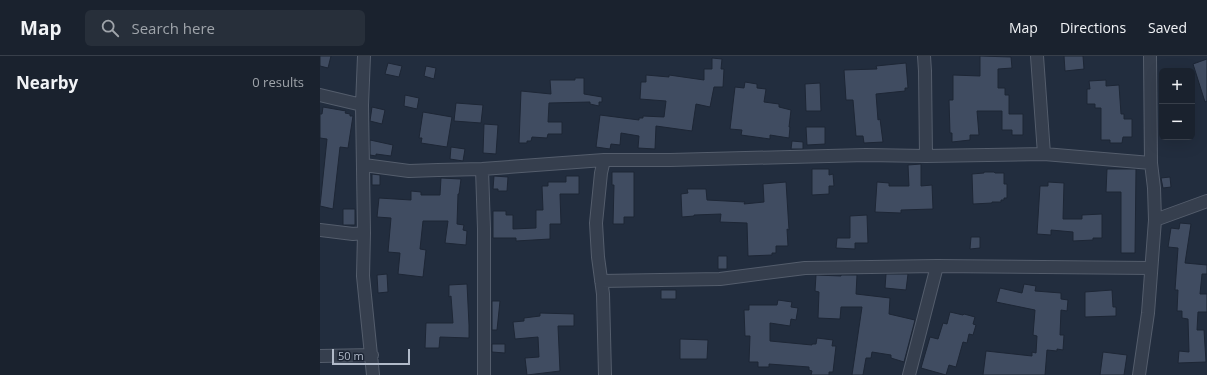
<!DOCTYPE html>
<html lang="en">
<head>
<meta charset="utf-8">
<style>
	:root { --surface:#1a222e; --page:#272f3a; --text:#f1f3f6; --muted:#9fa4aa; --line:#383f4a }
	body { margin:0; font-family:"Open Sans",sans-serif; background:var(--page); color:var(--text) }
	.controls { position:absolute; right:12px; top:12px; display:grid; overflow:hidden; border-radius:6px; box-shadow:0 4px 16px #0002 }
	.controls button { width:36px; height:36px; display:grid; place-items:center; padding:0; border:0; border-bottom:1px solid var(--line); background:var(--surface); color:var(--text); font:20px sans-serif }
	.scale { position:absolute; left:12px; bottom:10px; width:78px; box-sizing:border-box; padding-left:4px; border:2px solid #b1bac9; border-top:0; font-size:11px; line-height:14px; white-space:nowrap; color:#b1bac9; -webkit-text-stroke:3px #1b2433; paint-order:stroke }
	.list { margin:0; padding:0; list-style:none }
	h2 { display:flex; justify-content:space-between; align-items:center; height:52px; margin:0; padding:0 16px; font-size:17px }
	h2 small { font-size:13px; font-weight:400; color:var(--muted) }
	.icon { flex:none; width:22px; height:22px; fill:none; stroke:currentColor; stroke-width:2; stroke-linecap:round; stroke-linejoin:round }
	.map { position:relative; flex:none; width:887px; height:319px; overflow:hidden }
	header { display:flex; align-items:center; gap:24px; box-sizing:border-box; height:56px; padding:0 20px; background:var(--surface); border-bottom:1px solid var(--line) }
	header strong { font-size:19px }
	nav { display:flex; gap:22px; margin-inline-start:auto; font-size:14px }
	.search { width:280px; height:36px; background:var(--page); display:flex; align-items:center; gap:10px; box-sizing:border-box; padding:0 14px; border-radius:6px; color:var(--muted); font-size:15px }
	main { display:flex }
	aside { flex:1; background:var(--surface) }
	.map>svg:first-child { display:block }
	.building { fill:#404c61; stroke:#1d2635 }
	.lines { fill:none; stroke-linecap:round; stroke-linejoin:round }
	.minor-casing { stroke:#545d6c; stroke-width:14 }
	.minor { stroke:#363f4e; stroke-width:12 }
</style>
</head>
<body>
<header>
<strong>Map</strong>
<div class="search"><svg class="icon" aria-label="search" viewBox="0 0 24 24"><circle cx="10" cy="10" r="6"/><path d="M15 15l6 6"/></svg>Search here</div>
<nav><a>Map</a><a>Directions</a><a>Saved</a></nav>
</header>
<main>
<aside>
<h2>Nearby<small>0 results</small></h2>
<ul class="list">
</ul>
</aside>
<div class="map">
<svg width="887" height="319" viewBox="0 0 887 319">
	<rect width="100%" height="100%" fill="#222d3e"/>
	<path class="building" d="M0,0H11L8,12L0,10Z
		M660,0L691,1L692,12L678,13V32H685V39H689V58H703V79H692V74H682V55H657L659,79H650V84L632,86V77H630L629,44H633V19L660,20Z
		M744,0H763L764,13L745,15Z
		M392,2L402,3L401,13H404L403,31H394L390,51L376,48L372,75L336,70L335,93L318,92L319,80L301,77L300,89L291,88L290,93L276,91L280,59L319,64V62H323V60L344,61L346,45L320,43L321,26H326V19L349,21V19L384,24V13H392Z
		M887,3V45L885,46L873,8Z
		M68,7L82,10L79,21L65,18Z
		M586,7L588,32H585V35L556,38L558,64L560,63L563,86L544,87L543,80H536L533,44H526L524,14L557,13L556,10Z
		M106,10L116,12L114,23L104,20Z
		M255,22H264V38L282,41V46H279V50L270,48V46L229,47L228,66H242V78H228L227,82L212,81L211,85H207V87H199L201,35L231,38L230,24H255Z
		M786,24V30L799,29L801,58H804V63H812V81H803L802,87H790V84H781V52H775V48H767V33H770L769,25Z
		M425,26L437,28V32L446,33L444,46L459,48V51L471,54L469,71H470L469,82L450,79V83L421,79L422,74L410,73L415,31L424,32Z
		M500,27L501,55H486L485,28Z
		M85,39L99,42L97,53L84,50Z
		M136,47L163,49L161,67L134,65Z
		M3,51L26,55L25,57L30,58V60H33L28,92L20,91L13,153L0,150L7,83L0,82V58H2Z
		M52,51L65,54L62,68L50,65Z
		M103,56L132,61L127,91L101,87L102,82H99Z
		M164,68L178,69L176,98L163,97Z
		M486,71H505V88L487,89Z
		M50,84L73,89L71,100L56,98V100L50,99Z
		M472,85L483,86V93H471Z
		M131,91L145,93L143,105L130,103Z
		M601,108V130L612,129L613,153L581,154V157L555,156L557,126L569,127V130H589L588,109Z
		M492,113H509V119L513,118L514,130H509V138L492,139Z
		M787,113H816L815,197H801V136H786Z
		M292,116H314V161H304V168H293L294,129H292Z
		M664,116H674L675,117H684V128H687V142H684V144H681V146H672V147L653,148L652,118L664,117Z
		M52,118L60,119V129H52Z
		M174,120L188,121L187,135H178V133H173Z
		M246,120H259V138H240L241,168H230V183L196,185V182H173V155H186V159H193V173L216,172V154H223L222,130H228V126H246Z
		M850,121L851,131L843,132L841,122Z
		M121,122L141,123L139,138H138L137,168L144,169L143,174L147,175L146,189L125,187L128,165H103L100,193L106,194L103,221L78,218L80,197L68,196L71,162L57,161L59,142L91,144V135L101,136V139H120Z
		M466,126L469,174L467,173L468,190H456V197H452V199L428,200L427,167L400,166L401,158L374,159V160L362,161L361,138L368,137L367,133H386L387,144L425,146L424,148L444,146L443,128Z
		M728,126L744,127L743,163H762V159L782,158V182H773V184L753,185V176L731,174V179L717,178L720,130H728Z
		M23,153H35V169H23Z
		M547,159L548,187H535V193L516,192L517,182H530V160Z
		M860,167L871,168L865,207L887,209V218H882L880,238H887V256H878L877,274H884L886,306L858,307L859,295L869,296L868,263L862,262V255H857L858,234H855L858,192L848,191L851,172L859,173Z
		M651,181H660V192L650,193Z
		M398,200H407V213H398Z
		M67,218L68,236L58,237L57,219Z
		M566,218H588L586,234L565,232Z
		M496,219L521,220V219H537L536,238L570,242L569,258L595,264L584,306L571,302V299L552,296L551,302H546L543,319H532L542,251H521L520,263L498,262L499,236L495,235Z
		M147,228L149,269V282L120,281L119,292H105L106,267H133L131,240L129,241V229Z
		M704,228L716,230L715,235L741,237V243L748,244L747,255L741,254L740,279H744L743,294L737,293V295L727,294L725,319H663L666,295L712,300V296L716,297L717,280L713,279L715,254L676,246L680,232L702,237Z
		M341,234H356V243H341Z
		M792,234L793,251H796V260L765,261V236Z
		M458,244L472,246L471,251L478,252L476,264L471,263L470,270L450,267V285L492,289V288H496L497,282L513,284L512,290H516L513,316H509V319H491L492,315L489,314V311L449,308V311H438V306H429L430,280H425L424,254H429V249H457Z
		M172,245H180L177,274H172Z
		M630,256L643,259L644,258L655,261L653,268L656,269L653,279L649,278L647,287L643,286L636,311L629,309L626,319L601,312L610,281L618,283L623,267L627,268Z
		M220,257L254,258V270H238L240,315L207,319L205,302L219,301L218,281L195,283L193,266L204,265V262L220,260Z
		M360,283L388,284L387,303H360Z
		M172,288H185V297L172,296Z
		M783,296L807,299L804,319H780Z"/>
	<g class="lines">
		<defs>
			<path id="minor" d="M44,0L42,49L44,177L43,220L53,319
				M604,0L605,15L606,100
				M717,0L724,98
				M0,39L42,49
				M284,104L281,117L276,167L278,201L283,238L285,319
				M44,109L89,115L118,114L162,113L284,104H350L546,99L606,100L724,98L831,107
				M162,113L164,173V319
				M835,164L887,145
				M0,174L33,178L44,177
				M281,225L400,223L485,212L617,210L831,212
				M0,300L52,299
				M589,319L617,210
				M819,319L828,257L835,164L834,132L831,107L830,0"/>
		</defs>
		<use href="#minor" class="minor-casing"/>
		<use href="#minor" class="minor"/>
	</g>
</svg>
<div class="controls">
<button>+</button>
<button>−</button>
</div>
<div class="scale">50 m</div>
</div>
</main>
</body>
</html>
